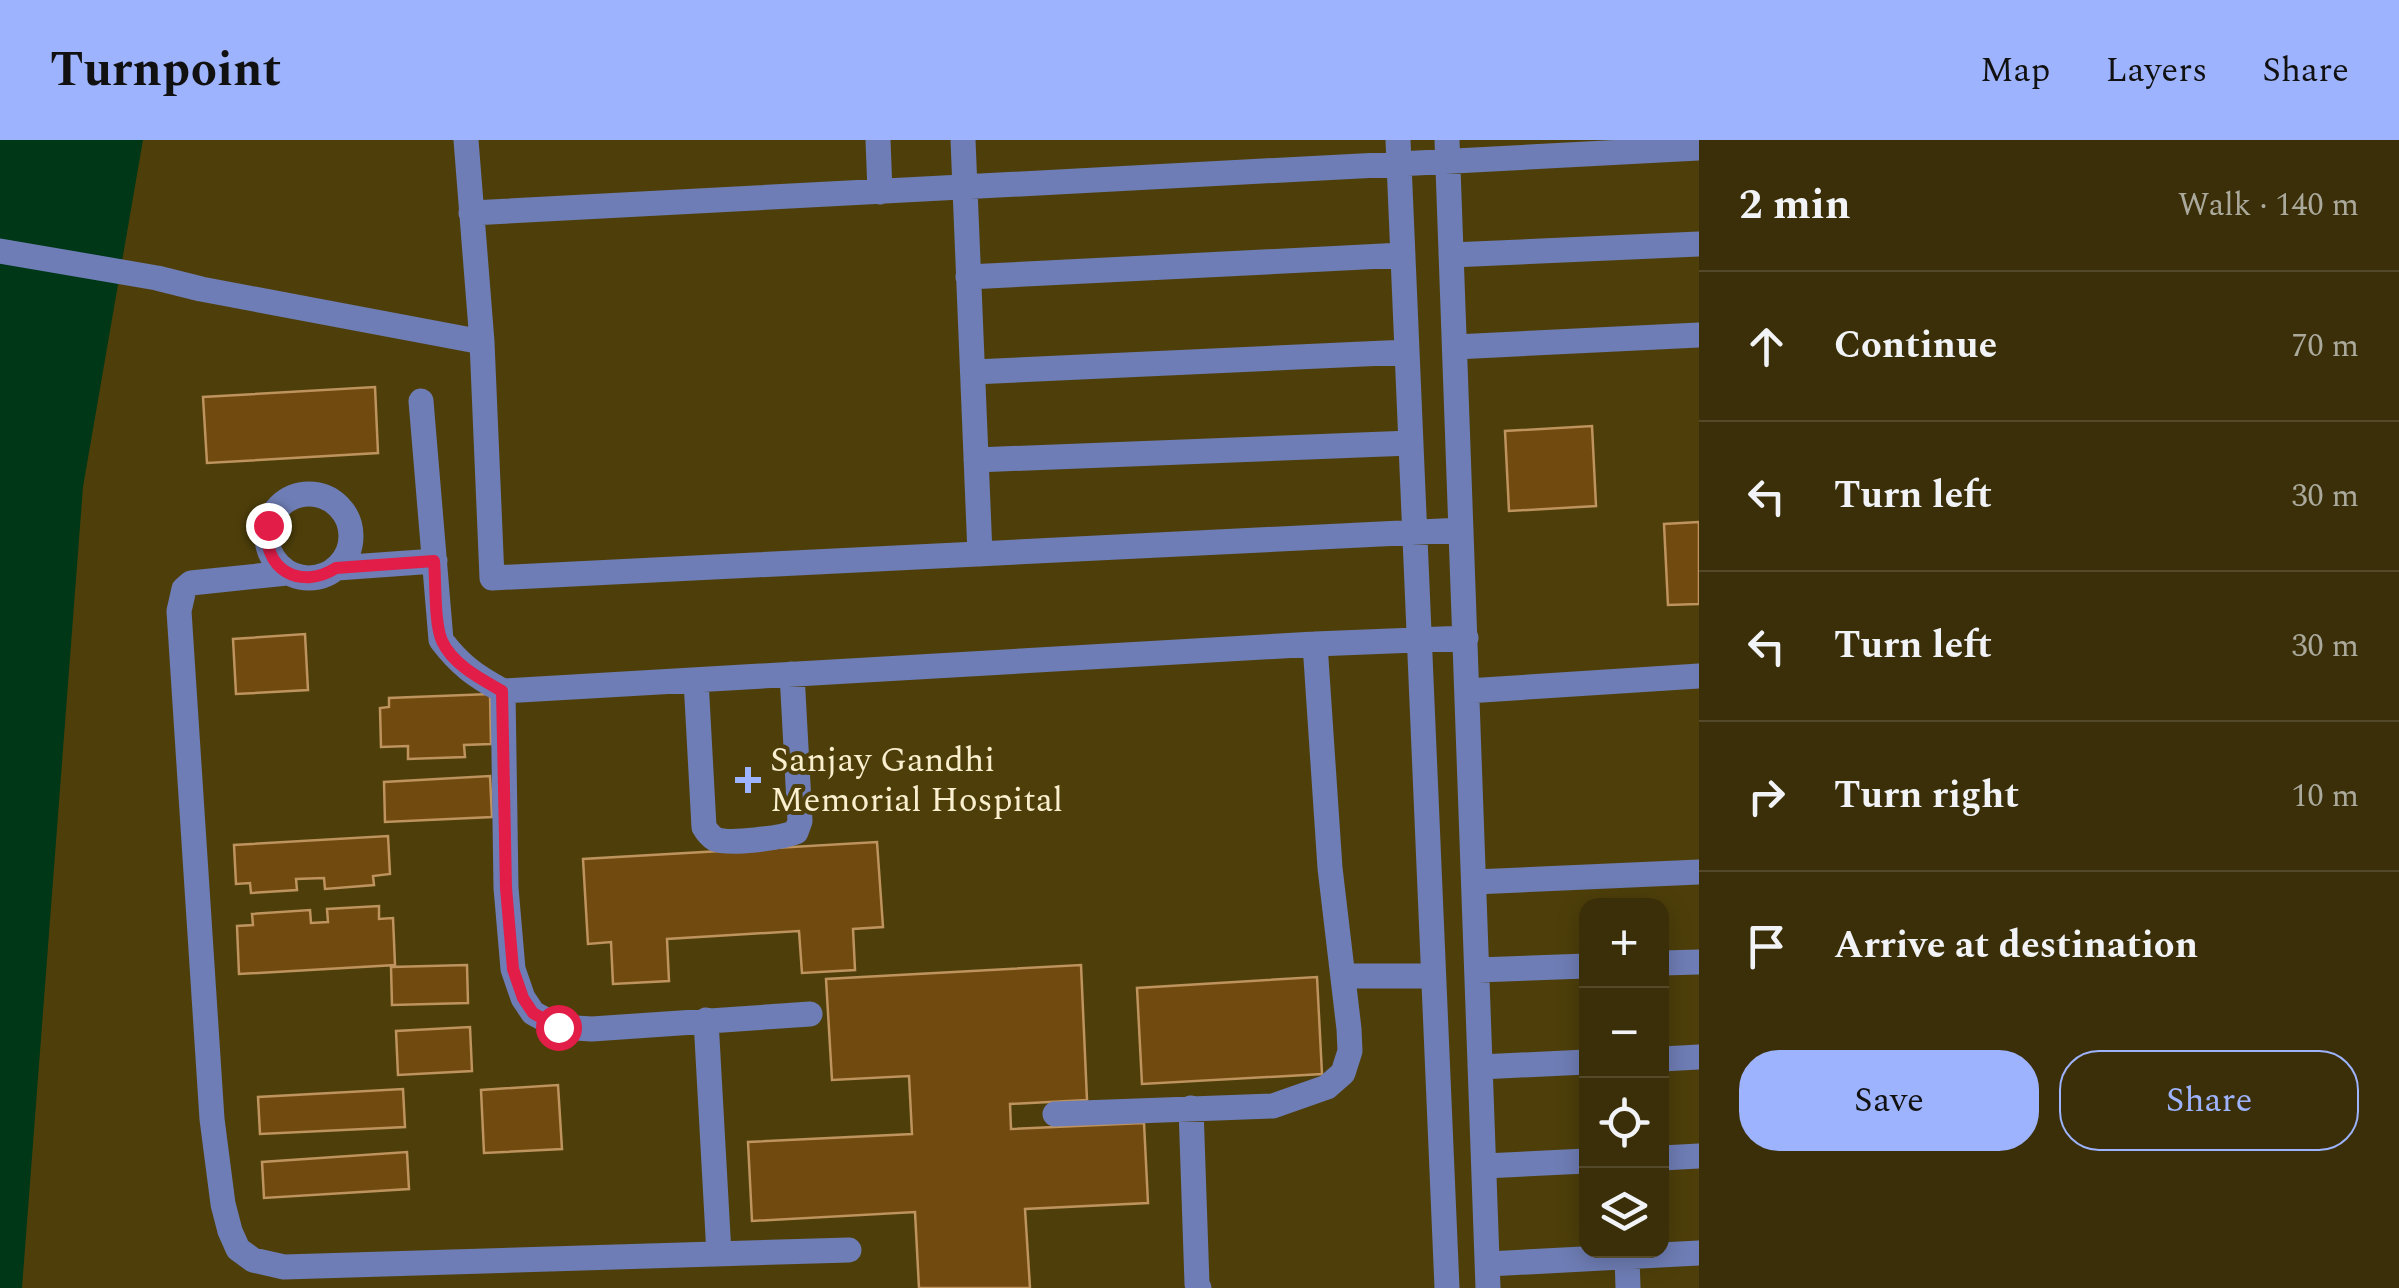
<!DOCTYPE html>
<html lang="en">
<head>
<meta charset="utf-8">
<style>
	:root { --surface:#3a2f08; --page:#453b16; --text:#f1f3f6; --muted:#aba99c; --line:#544a29; --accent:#9eb3fd }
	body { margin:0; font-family:Spectral,serif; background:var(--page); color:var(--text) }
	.controls { position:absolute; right:30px; bottom:30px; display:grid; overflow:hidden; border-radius:20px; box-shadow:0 5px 25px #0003 }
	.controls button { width:90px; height:90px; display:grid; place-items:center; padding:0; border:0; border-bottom:2px solid var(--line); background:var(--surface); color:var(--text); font:50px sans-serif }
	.stop { position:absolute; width:30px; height:30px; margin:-22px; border:8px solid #e11d48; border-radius:50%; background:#fff }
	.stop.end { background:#e11d48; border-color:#fff; box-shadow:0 2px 10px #0008 }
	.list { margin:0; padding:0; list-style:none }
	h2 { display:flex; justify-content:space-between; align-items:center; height:130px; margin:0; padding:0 40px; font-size:42px }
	h2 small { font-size:32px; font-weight:400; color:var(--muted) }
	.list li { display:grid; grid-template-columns:65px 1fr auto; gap:30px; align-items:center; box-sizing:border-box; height:150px; padding:0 40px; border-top:2px solid var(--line) }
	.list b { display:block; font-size:38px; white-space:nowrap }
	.list em { font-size:32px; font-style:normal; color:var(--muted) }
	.actions { display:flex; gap:20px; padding:30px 40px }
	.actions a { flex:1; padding:22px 0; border:2px solid var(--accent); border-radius:40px; text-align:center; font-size:35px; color:var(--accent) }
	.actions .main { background:var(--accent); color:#111 }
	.icon { flex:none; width:55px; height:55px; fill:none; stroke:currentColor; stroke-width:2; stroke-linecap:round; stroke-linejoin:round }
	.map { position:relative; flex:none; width:1699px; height:1148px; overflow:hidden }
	header { display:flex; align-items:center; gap:60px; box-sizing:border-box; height:140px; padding:0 50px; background:var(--accent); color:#111 }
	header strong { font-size:48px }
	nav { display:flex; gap:55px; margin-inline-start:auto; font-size:35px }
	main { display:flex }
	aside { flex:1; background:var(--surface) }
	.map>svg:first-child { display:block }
	.water { fill:#003717 }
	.building { fill:#714a0f; stroke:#be935d; stroke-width:2.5 }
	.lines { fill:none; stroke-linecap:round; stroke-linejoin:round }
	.minor { stroke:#6e7db5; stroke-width:25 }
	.route { stroke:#e11d48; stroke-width:12 }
	.poi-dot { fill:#9eb3fd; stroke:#4e3f0a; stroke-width:4 }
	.labels { text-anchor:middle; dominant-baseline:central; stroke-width:8; stroke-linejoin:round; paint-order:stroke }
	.poi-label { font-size:35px; fill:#faefcf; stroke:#4e3f0a; text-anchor:start }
</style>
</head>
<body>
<header>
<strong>Turnpoint</strong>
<nav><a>Map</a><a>Layers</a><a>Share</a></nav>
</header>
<main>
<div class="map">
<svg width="1699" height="1148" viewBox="0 0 1699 1148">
	<rect width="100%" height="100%" fill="#4e3f0a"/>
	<path class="water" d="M0,0H143L83,347L22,1148H0Z"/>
	<path class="building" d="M375,247L378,313L207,323L203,257Z
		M1592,286L1596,366L1509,371L1505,291Z
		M1699,382V464L1668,465L1664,384Z
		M305,494L308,550L236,554L233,499Z
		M490,554L491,604L464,605L465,617L408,619V606L381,607L380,568L389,567V558Z
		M490,636L492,677L385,682L384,642Z
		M388,696L390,734L373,736L374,745L325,749L324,738L296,739L297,750L251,753L250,743L236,744L234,705Z
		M877,702L883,787L853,789L855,830L802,833L799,791L667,799L669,841L613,844L611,802L588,804L583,719Z
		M379,766V779L393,778L395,825L239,834L237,786L253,785L252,774L310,770L311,783L328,782L327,769Z
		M467,825L468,863L392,865L391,827Z
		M1081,825L1087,960L1010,964L1011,989L1144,983L1148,1063L1025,1069L1030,1148H919L915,1072L752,1081L748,1002L912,994L909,936L832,940L826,839Z
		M1317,837L1322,934L1142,944L1137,848Z
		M470,887L472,931L398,935L396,891Z
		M558,945L562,1009L484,1013L481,950Z
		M403,949L405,987L260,994L258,957Z
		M407,1012L409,1049L264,1058L262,1022Z"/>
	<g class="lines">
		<path class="minor" d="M466,0L482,202L492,438L1461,390
			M878,0L880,52
			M963,0L980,414
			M1398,0L1447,1148
			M1447,0L1488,1148
			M471,73L1699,8
			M0,111L157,138L201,149L482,202
			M1451,115L1699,104
			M968,137L1403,115
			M1455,207L1699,195
			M973,232L1407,212
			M421,261L441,500C460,525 475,536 503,551L1315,504L1466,498
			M976,320L1411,303
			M267 396a42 42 0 1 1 84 0a42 42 0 1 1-84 0Z
			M337,428L435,421
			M287,433L191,443L184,449L179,471L212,979L223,1064L230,1091L238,1109L253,1120L284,1127L849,1110
			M696,540L704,687C707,692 710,696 715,699C729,705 781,698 796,692L800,681L792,534
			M503,551L506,748L513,829L523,858L533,873L559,887L592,889L810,874
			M1467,551L1699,536
			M1474,742L1699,732
			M1662,823L1699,822
			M1477,830L1586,826
			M1344,836H1433
			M706,880L719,1114
			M1662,919L1699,917
			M1480,927L1586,922
			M1191,968L1197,1144L1199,1148
			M1055,974L1273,966L1327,947L1343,933L1350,911L1349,889L1330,728L1315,504
			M1662,1018L1699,1016
			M1484,1026L1586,1021
			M1627,1116L1628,1148
			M1488,1124L1699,1113"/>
	</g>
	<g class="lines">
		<path class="route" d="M268,385C261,429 300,451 336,428L434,421C436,441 434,483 442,501C453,525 481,539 502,551L506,748L513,829L523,858L533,873L558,887"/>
	</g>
	<path class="poi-dot" d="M743 625h10v10h10v10h-10v10h-10v-10h-10v-10h10z"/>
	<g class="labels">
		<g class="poi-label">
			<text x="770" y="620">Sanjay Gandhi<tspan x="770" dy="40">Memorial Hospital</tspan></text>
		</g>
	</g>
</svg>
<div class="controls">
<button>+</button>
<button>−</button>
<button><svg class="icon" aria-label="locate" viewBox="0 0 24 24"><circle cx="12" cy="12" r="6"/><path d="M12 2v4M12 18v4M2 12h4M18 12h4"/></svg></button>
<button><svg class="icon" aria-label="layers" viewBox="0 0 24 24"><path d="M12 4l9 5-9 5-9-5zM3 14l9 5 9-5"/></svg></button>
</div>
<div class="stop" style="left:558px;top:887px"></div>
<div class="stop end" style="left:268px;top:385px"></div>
</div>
<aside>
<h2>2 min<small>Walk · 140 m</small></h2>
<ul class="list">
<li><svg class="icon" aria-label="ahead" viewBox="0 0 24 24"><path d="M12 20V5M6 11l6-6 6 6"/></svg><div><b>Continue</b></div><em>70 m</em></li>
<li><svg class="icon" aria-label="left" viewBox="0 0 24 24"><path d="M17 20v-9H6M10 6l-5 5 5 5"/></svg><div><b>Turn left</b></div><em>30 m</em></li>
<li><svg class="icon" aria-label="left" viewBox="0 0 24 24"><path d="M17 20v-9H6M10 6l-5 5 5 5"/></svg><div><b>Turn left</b></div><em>30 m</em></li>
<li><svg class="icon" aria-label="right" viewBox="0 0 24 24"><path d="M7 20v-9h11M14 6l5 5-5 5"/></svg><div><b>Turn right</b></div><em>10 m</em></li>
<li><svg class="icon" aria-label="arrive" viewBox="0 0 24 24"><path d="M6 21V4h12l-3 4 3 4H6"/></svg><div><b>Arrive at destination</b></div></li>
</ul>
<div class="actions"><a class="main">Save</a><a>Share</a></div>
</aside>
</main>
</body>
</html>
